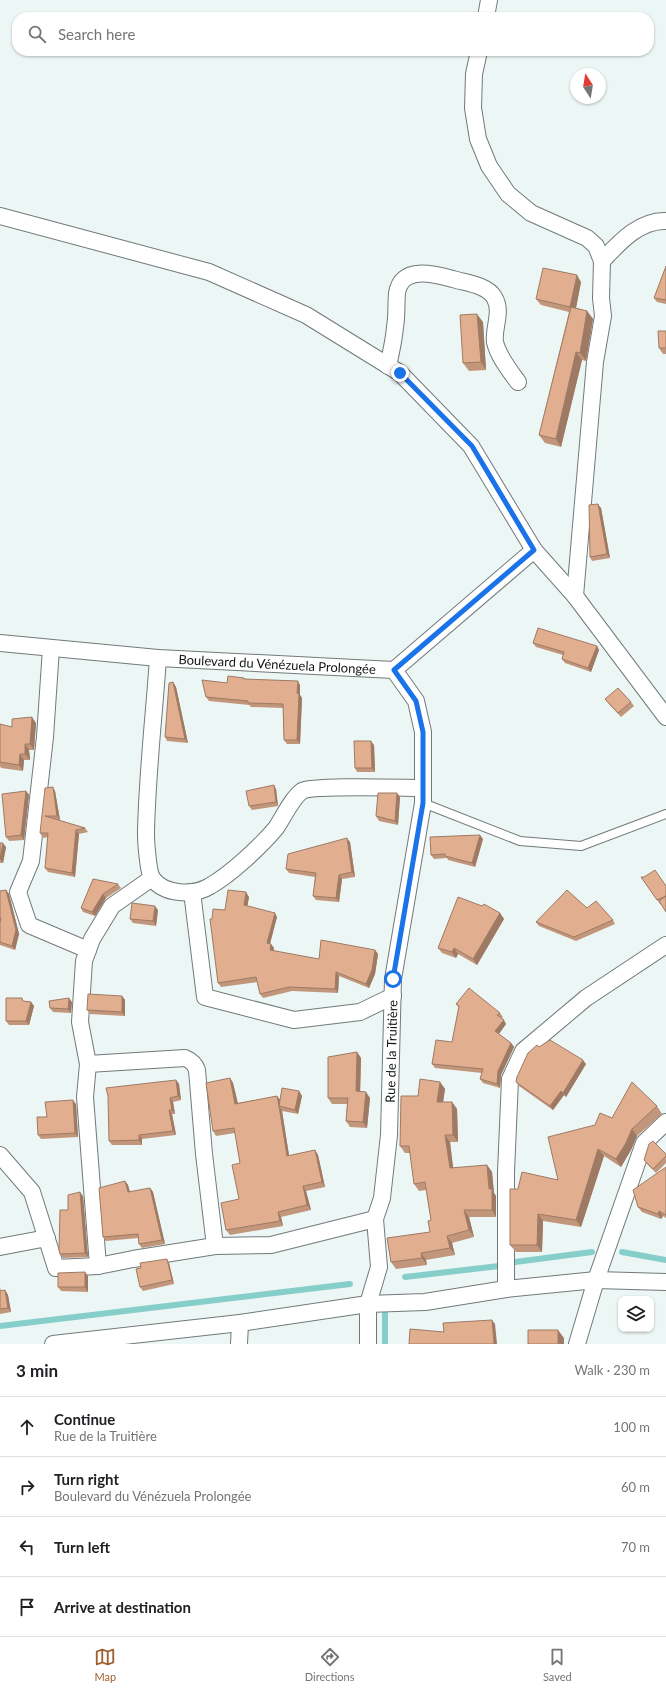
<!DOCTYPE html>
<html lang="en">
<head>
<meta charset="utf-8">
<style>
	:root { --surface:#fff; --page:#f2f2f2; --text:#202124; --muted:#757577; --line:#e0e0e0; --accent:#a15e2d }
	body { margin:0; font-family:Lato,sans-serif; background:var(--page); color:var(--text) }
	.controls { position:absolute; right:12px; bottom:12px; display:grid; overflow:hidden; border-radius:8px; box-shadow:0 1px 3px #0004 }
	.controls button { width:36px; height:36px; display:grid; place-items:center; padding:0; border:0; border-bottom:1px solid var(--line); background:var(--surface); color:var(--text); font:20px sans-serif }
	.compass { position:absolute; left:570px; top:68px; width:36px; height:36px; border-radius:50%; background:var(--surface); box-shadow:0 1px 3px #0004; rotate:348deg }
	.stop { position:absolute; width:12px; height:12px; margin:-9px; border:3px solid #1a73e8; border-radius:50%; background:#fff }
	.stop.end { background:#1a73e8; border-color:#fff; box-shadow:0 1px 4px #0008 }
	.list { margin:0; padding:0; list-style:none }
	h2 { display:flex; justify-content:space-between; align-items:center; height:52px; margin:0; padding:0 16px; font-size:17px }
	h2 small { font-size:13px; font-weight:400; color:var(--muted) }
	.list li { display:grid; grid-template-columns:26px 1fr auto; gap:12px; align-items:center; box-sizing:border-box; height:60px; padding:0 16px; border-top:1px solid var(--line) }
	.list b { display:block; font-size:15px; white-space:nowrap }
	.list p { margin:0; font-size:13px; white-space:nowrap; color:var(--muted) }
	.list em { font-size:13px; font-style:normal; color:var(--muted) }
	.icon { flex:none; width:22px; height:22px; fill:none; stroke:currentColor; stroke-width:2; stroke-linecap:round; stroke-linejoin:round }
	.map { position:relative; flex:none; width:666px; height:1344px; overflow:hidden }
	.search { position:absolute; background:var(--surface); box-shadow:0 1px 3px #0004; left:12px; right:12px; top:12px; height:44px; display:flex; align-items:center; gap:10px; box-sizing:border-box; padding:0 14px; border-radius:16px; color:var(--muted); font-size:15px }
	.sheet { height:292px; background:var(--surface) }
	nav { display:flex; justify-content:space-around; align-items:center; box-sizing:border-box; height:56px; border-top:1px solid var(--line); background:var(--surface); font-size:11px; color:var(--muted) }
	nav a { display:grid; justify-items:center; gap:2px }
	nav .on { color:var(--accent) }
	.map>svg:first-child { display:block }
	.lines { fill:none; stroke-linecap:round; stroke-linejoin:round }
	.stream { stroke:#85ceca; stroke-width:6 }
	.lane-casing { stroke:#717a79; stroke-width:10 }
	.street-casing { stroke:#717a79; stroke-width:18 }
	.lane { stroke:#fff; stroke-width:8 }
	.street { stroke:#fff; stroke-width:16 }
	.wall { fill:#c2967b }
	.shaded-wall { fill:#9e7a64 }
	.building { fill:#e1af8f; stroke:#9e7a64 }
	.route { stroke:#1a73e8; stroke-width:5 }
	.labels { text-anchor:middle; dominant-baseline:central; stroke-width:3.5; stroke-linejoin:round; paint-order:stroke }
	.street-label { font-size:13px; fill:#121616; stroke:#ecf6f5 }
</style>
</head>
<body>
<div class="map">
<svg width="666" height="1344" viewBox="0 0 666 1344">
	<rect width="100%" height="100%" fill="#ecf6f5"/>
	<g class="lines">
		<path class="stream" d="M622,1252L666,1260
			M515,1262L592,1252
			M405,1277L499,1266
			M0,1326L350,1284
			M385,1344V1314"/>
		<defs>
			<path id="lane" d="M423,803L520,841L581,846L666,814"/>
			<g id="street">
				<path d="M486,17L489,0"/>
				<path d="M479,51L474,74L473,108L478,139L489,166L508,194L531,213L587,238L596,246L602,261L601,298L603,316L595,362L575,596"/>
				<path d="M0,216L209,272L306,315L400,373L471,446L534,550L575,596L666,717"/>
				<path d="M602,261C619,243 639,220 666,221"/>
				<path d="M388,366C391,353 394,340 395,327C397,316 396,304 397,293C402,265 434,274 453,279C466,283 487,285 494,297C503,311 493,328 495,342C498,356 510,371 518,382"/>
				<path id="s1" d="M0,643L158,658L394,670L534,550"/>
				<path d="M51,648L45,737L31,861L18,892L29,925L88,950"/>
				<path d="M158,658C154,717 147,775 146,833C146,842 148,871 152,878C164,895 194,896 210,886C231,874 261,846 276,828C283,818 292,798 302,791C313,785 404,788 423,788"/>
				<path d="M192,892L205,997L294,1020L360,1012L393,996"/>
				<path d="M88,1064L185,1058C192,1061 195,1064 197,1070L204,1154L215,1246"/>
				<path d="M0,1155L32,1192L56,1268L98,1266L133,1259L215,1246L271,1245L375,1219"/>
				<path d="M0,1247L47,1238"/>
				<path d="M98,1266L85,1097L88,1064L80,1022L84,961L92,939L112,906L152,878"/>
				<path d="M506,1289V1172L510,1079L523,1051L586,998L666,945"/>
				<path d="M53,1344L240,1323L368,1304L425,1302L506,1289L596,1280L666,1282"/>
				<path d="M239,1344L240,1323"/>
				<path id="s2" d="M368,1344V1304L379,1267L375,1219L382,1198L389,1135L393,979L423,803V732L416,701L394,670"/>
				<path d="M577,1344L596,1280L644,1143L666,1122"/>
			</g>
		</defs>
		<use href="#lane" class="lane-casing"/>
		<use href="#street" class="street-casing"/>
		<use href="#lane" class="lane"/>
		<use href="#street" class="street"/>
	</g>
	<path class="wall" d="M666,266V304L657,302L654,298Z
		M581,282L576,308L587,311L593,319L586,361L582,360L561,447L545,443L539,435L569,312L541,305L536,299Z
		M483,322L486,370L469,371L463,363Z
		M666,331V354H663L659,348Z
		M601,508L610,558L592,561L590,557Z
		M533,643L597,646L599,650L591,672L565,663L562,659L563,655L536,647Z
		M244,678L245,679L300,685V695L302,698L300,744H287L284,740L283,708L251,707L249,705L209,701L206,697L227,683Z
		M173,682L176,687L188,743L167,741L165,737Z
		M605,699L631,702L634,706L621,717L608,703Z
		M36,723L34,750H29L30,760H24L23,771L1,768L0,766V724L12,727Z
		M374,745L375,772H357L355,768Z
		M276,789L278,806L252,810L249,806Z
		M26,791L29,795L24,840L9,841L6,837Z
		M55,791L60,820H57L85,828L88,832L79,834L75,877L48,872L45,868L48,837L43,838L40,833Z
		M400,797L398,825L379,821L376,816Z
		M483,839L475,867L448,860L447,858L434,859L431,855Z
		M350,842L355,877L342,879L339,902L316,900L313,896L315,877L289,873L286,869Z
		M0,843L6,847L3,863H0Z
		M641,877L666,886V912L661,904H660Z
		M118,884L121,888L106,898L95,916L83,912L81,908Z
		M6,890L9,894L19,934L15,950L0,945V891Z
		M249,897L247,906L277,917L270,944L274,948L273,951L319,959L375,950L378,954L375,974L369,988L339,976L338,993L292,991L263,998L260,994L257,982L221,987L218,983L212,919L225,910Z
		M482,906L500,913L504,919L477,965L458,954L456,958L442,953L438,948Z
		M587,908L613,920L615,924L576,941L539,926L536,922Z
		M158,910L156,926L133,923L130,919Z
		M122,996L125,1000V1016L90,1014L87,1010Z
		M25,1001L31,1002L34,1006L29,1025H9L6,1021Z
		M72,1002L71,1013L53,1012L50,1008Z
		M456,1004L500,1013L503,1017L501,1018L506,1024L499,1034L511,1043L514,1047L501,1075L500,1088L483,1083L480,1079L482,1073L435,1068L432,1064L452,1042L459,1008Z
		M539,1047L586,1064L566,1097L564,1095L553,1110L519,1086L516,1082Z
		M357,1052L361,1058L360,1091L370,1098L367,1128L350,1127L346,1121L347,1104H332L328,1098Z
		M230,1078L233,1083L238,1103L277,1096L280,1100L299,1091L302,1096L298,1114L282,1111L289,1156L315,1150L318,1155L325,1187L306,1191L311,1210L281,1217L283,1226L230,1235L226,1230L239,1199L240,1163L235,1133L216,1136L213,1131Z
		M176,1080L179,1084L181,1100L173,1102L175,1114H172L176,1135L142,1139V1145H112L109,1141Z
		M440,1082L445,1089L443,1102H452L457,1109L458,1142H450L453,1168L487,1165L492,1172L494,1193L496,1196V1217H469L474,1237L452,1243L455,1255L426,1260L427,1265L396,1269L391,1262L430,1232L431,1220L426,1190L419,1191L414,1184L410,1153H405L400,1146L418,1096Z
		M76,1104L78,1137L41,1139L38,1135L47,1117Z
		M657,1106L662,1114L637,1136L631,1150L621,1167L604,1156L581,1227L543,1221L542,1252H516L510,1245L518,1189L558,1180L595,1125L612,1118Z
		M666,1154V1163L656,1173L647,1164L644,1160Z
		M666,1167V1218L663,1216L661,1219L642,1212L638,1207Z
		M125,1181L128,1185L130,1192L150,1188L153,1192L165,1244L142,1248L139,1244L138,1238L106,1241L103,1237Z
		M83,1196L88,1257L63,1258L60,1254L68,1210Z
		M169,1263L174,1284L143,1291L140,1287L141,1268Z
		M88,1276V1292L61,1291L58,1287Z
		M0,1287L1,1291L5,1290L8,1295L11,1312L0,1314Z"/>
	<path class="shaded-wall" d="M577,275L581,282L575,313L570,307Z
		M587,311L593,319L586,361L580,353Z
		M477,314L483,322L486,370L481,362Z
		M576,352L582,360L561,447L556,439Z
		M598,504L601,508L610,558L607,554Z
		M597,646L599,650L591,672L588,668Z
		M298,681L300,685V695L302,698L300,744L297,740Z
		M173,682L176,687L188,743L185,739Z
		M32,717L36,723L34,750L30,744Z
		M371,741L374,745L375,772L372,768Z
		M25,744L29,750L30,760L25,754Z
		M20,754L24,760L23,771L19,765Z
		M274,785L276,789L278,806L276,802Z
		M53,787L55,791L60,820L57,816Z
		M26,791L29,795L24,840L21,835Z
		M397,793L400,797L398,825L395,821Z
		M76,830L79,834L75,877L72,873Z
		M480,835L483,839L475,867L472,863Z
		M347,838L350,842L355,877L352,872Z
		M3,843L6,847L3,863L0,859Z
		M339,875L342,879L339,902L336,898Z
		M6,890L9,894L19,934L15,950L12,946Z
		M246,892L249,897L247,909L244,905Z
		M103,894L106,898L95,916L92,912Z
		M155,906L158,910L156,926L153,921Z
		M275,913L277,917L269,947L267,943Z
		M500,913L504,919L477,965L473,959Z
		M271,944L274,948L273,954L270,950Z
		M454,948L458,954L456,958L452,952Z
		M375,950L378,954L375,974L369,988L366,984Z
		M336,972L339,976L338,993L335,989Z
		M122,996L125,1000V1016L122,1012Z
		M69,998L72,1002L71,1013L68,1009Z
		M31,1002L34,1006L29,1025L26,1021Z
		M504,1020L506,1024L498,1035L495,1031Z
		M511,1043L514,1047L501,1075L500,1088L497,1084L498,1071Z
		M357,1052L361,1058L360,1097L356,1091Z
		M583,1060L586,1064L566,1097L563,1093Z
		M230,1078L233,1083L239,1109L235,1104Z
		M176,1080L179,1084L181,1100L178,1096Z
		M440,1082L445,1089L442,1109L437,1102Z
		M299,1091L302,1096L298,1114L295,1110Z
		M561,1091L564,1095L553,1110L550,1106Z
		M366,1092L370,1098L367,1128L363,1122Z
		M277,1096L281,1101L279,1106Z
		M170,1098L173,1102L175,1114L172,1110Z
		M73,1100L76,1104L78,1137L75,1133Z
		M452,1102L457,1109L458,1142L453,1135Z
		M279,1106L282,1111L290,1161L287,1156Z
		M169,1110L172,1114L176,1135L173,1131Z
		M632,1129L637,1136L631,1150L621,1167L616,1159Z
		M139,1135L142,1139V1145L139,1140Z
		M445,1135L450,1142L454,1175L450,1168Z
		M598,1149L604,1156L581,1227L576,1220Z
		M315,1150L318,1155L325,1187L322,1182Z
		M487,1165L492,1172L494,1193L496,1196V1217L492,1210Z
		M125,1181L128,1185L131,1196L128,1192Z
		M303,1186L306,1191L311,1210L307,1205Z
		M150,1188L153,1192L165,1244L162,1240Z
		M80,1192L83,1196L88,1257L85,1253Z
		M464,1210L469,1217L474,1237L469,1230Z
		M659,1211L663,1216L661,1219L658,1214Z
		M278,1212L281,1217L283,1226L280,1221Z
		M538,1214L543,1221L542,1252L537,1245Z
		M447,1236L452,1243L455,1255L450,1248Z
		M421,1253L426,1260L427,1265L422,1258Z
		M167,1259L169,1263L174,1284L172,1280Z
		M85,1272L88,1276V1292L85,1287Z
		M5,1290L8,1295L11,1312L8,1308Z
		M492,1320L495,1324L497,1344H494Z
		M558,1330L564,1338V1344H558Z"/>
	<path class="building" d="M666,266V300L654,298Z
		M543,268L577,275L570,307L536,299Z
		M571,307L587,311L580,353L576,352L556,439L539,435Z
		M477,314L481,362L463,363L460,315Z
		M658,331H666V348H659Z
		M598,504L607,554L590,557L589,505Z
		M538,628L597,646L588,668L562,659L564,652L533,643Z
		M228,676L244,678V679L298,681L297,693L299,694L297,740H284L283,704L248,703V701L206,697L202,680L227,683Z
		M173,682L185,739L165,737L169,683Z
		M618,688L631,702L618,713L605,699Z
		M32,717L30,744H25V754H20L19,765L0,762V724L12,727V719Z
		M354,741H371L372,768H355Z
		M274,785L276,802L249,806L246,791Z
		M53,787L57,816H45L85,828L76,830L72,873L45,868L48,833H40L45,788Z
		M26,791L21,835L6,837L2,794Z
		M378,793H397L395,821L376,816Z
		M480,835L472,863L445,856V854L431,855L430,837Z
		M347,838L352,872L339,875L336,898L313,896L316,873L286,869L288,854Z
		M0,843H3L0,859Z
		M655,870L666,886V912L659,901L666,896L657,900L641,877H644Z
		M93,879L118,884L103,894L92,912L81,908Z
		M6,890L16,930L12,946L0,942V923L1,918H0V891Z
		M228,890L246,892L244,905L275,913L267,943L271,944L270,950L319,959L321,940L375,950L372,970L366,984L336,972L335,989L289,987L260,994L256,977L218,983L210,919H212L213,909L225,910Z
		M567,890L587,908L596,901L613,920L574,937L536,922Z
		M458,897L482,906L484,904L500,913L473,959L454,948L452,952L438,948Z
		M132,903L155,906L153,921L130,919Z
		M469,988L500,1013L497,1015L504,1020L495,1031L511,1043L498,1071L497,1084L480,1079L483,1069L432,1064L436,1040L452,1042L459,1006L456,1004Z
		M88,994L122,996V1012L87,1010Z
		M6,998H22L23,1001L31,1002L26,1021H6Z
		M69,998L68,1009L50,1008L49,1001Z
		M550,1040L583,1060L563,1093L561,1091L550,1106L516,1082L517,1077L528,1053L537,1045L539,1047Z
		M357,1052L356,1091L366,1092L363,1122L346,1121L348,1098H328V1057Z
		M230,1078L235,1104L277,1096L279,1106L282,1088L299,1091L295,1110L279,1106L287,1156L315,1150L322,1182L303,1186L307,1205L278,1212L280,1221L226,1230L221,1203L239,1199L232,1165L240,1163L234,1128L213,1131L206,1083Z
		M420,1079L440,1082L437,1102H452L453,1135H445L450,1168L487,1165L489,1189H492V1210H464L469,1230L447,1236L450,1248L421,1253L422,1258L391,1262L387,1238L430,1232L428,1221L431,1220L425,1182L414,1184L409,1146H400L401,1096H418Z
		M176,1080L178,1096L170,1098L172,1110H169L173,1131L139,1135V1140L109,1141L108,1096L106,1088Z
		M632,1082L657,1106L632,1129L626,1143L616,1159L598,1149L576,1220L538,1214L537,1245H510V1189H518L522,1172L558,1180L548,1137L595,1125L600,1113L612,1118Z
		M73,1100L75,1133L38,1135L37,1117H47L45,1102Z
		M653,1141L666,1154V1156L653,1169L644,1160L649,1144Z
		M666,1167V1215L659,1211L658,1214L638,1207L633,1190Z
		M125,1181L128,1192L150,1188L162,1240L139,1244L138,1234L103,1237L99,1188Z
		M80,1192L85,1253L60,1254L59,1250L60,1210H68V1195Z
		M167,1259L172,1280L140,1287L136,1269L141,1268L140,1263Z
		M85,1272V1287H58V1273Z
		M5,1290L8,1308L0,1309V1291Z
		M492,1320L494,1344H409L410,1329L444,1332L443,1323Z
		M528,1330H558V1344H528Z"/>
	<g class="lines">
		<path class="route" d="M393,979L423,803V732L416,701L394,670L534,550L472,446L400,373"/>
	</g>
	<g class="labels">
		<g class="street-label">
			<text stroke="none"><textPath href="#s1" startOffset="278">Boulevard du Vénézuela Prolongée</textPath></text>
			<text stroke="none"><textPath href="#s2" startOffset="296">Rue de la Truitière</textPath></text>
		</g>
	</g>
</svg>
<div class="controls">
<button><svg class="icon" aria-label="layers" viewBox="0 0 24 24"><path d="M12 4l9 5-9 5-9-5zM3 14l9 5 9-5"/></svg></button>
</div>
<svg class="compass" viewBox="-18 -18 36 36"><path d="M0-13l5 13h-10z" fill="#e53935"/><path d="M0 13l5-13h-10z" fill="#757577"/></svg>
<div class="stop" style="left:393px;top:979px"></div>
<div class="stop end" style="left:400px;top:373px"></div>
<div class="search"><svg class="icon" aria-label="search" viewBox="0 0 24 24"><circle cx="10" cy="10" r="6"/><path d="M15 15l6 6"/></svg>Search here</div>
</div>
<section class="sheet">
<h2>3 min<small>Walk · 230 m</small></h2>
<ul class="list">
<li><svg class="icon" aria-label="ahead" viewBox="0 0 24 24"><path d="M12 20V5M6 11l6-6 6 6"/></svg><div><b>Continue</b><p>Rue de la Truitière</p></div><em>100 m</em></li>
<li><svg class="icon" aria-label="right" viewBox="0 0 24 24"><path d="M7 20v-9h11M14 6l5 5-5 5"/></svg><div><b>Turn right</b><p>Boulevard du Vénézuela Prolongée</p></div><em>60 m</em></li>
<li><svg class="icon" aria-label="left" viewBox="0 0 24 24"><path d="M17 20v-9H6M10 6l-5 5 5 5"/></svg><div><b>Turn left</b></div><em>70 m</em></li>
<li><svg class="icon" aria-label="arrive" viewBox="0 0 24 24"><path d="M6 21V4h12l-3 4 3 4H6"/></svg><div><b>Arrive at destination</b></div></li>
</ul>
</section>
<nav>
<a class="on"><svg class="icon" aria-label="map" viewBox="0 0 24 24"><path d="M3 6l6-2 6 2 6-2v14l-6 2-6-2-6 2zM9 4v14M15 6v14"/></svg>Map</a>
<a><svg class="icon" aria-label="directions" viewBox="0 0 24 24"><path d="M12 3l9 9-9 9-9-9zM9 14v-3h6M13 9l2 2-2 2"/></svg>Directions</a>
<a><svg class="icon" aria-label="saved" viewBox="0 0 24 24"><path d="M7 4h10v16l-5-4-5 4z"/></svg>Saved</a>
</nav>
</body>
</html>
